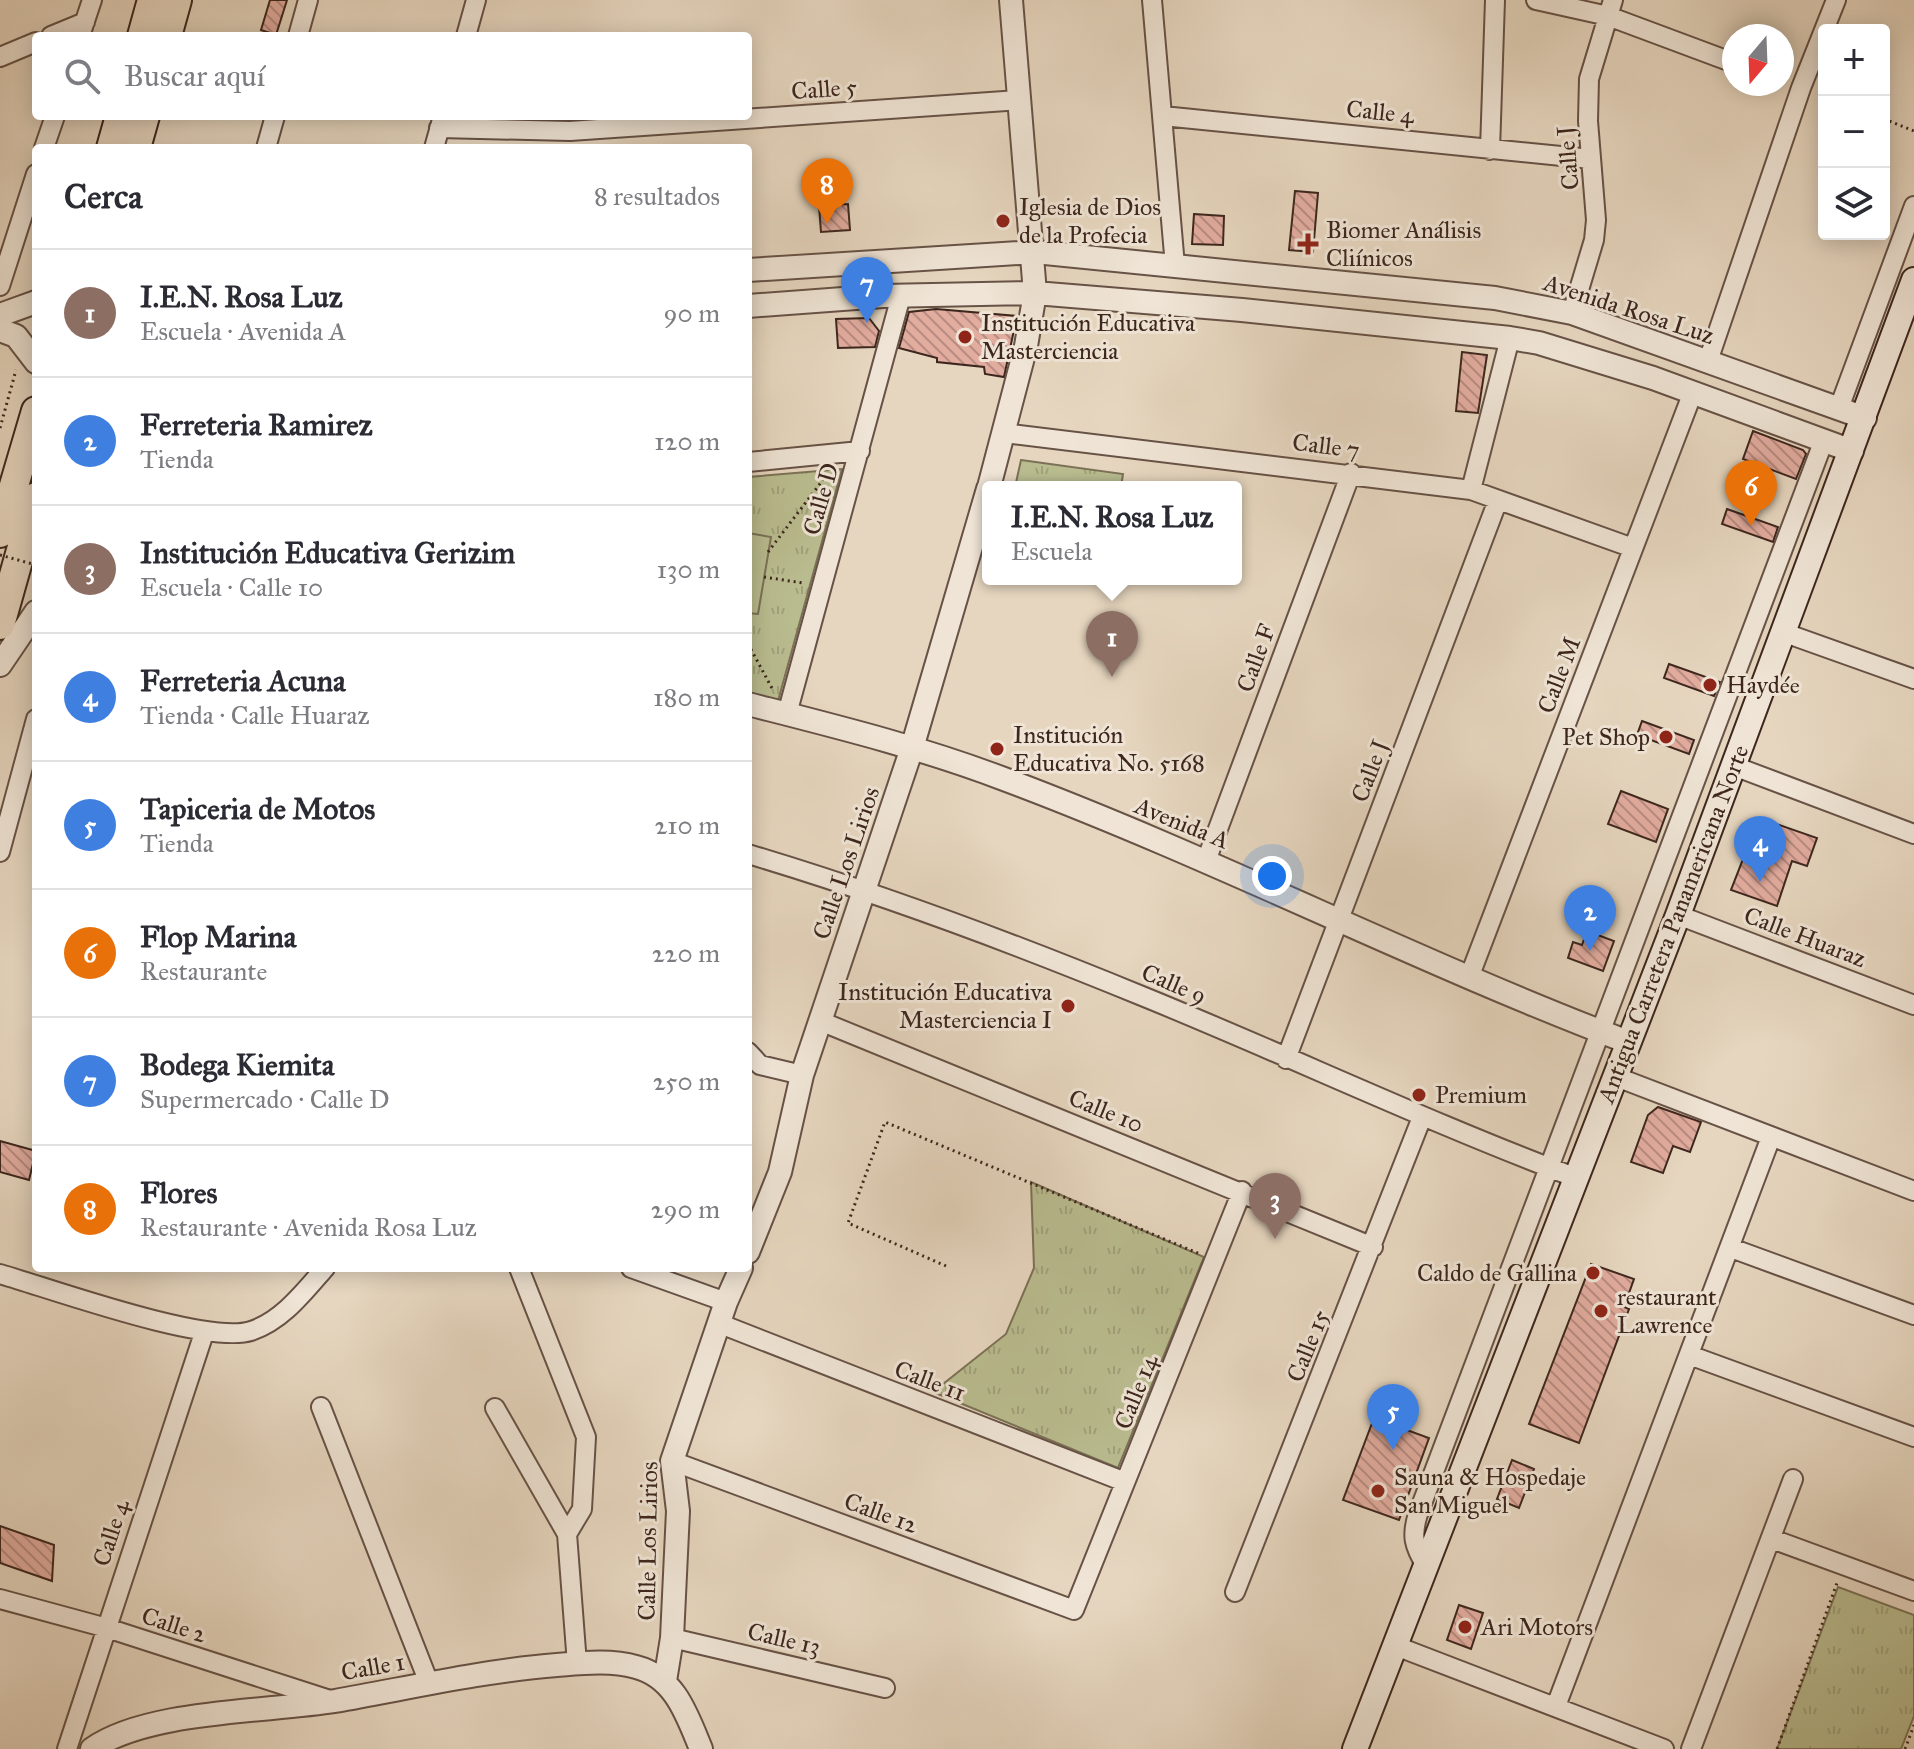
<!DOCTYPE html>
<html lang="es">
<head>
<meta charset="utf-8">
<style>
	:root { --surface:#fff; --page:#f7f7f7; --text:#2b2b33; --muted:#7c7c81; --line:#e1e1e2; --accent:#8f2418 }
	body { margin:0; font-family:"IM FELL Great Primer",serif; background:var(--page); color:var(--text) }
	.controls { position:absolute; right:24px; top:24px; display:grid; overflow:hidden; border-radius:8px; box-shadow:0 4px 20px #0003 }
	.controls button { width:72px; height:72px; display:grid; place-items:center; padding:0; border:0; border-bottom:2px solid var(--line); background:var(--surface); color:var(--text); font:40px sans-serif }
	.compass { position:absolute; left:1722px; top:24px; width:72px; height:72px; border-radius:50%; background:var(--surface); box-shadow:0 4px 20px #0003; rotate:199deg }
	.you { position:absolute; left:1272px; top:876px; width:28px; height:28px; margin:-20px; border:6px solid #fff; border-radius:50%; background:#1a73e8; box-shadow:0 0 0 12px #1a73e833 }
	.badge { display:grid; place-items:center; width:52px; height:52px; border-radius:50%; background:var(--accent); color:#fff; font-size:26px; font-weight:700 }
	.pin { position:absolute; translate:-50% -66px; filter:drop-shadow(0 2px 4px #0008) }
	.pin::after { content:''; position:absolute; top:42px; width:28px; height:24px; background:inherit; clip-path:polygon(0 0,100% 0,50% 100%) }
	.popup { position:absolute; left:982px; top:481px; width:260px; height:104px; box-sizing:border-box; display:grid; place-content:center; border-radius:8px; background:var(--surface); filter:drop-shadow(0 2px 6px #0005); font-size:26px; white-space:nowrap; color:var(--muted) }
	.popup b { font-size:30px; color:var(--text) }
	.popup::after { content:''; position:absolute; left:50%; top:100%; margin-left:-16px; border:16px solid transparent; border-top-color:var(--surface) }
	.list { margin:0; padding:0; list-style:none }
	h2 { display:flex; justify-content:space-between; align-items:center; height:104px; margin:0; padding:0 32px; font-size:34px }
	h2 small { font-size:26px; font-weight:400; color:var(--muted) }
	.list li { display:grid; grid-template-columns:52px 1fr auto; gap:24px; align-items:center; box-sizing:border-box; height:128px; padding:0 32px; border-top:2px solid var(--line) }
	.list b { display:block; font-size:30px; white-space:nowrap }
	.list p { margin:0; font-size:26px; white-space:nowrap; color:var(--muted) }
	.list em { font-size:26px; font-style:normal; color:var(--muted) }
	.icon { flex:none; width:44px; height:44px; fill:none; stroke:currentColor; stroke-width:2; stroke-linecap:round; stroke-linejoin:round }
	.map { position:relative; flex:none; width:1914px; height:1749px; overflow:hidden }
	.search { position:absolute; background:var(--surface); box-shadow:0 4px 20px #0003; left:32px; top:32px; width:720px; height:88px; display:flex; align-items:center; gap:20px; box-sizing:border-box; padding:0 28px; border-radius:8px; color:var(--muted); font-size:30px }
	.panel { position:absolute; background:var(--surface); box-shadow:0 4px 20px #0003; left:32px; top:144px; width:720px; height:1128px; border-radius:8px }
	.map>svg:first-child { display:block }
	.park { fill:url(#park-tufts); stroke:#7b7156; stroke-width:2 }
	.pitch { fill:#b9bc8f; stroke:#7b7156; stroke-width:2 }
	.building { fill:url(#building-back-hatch); stroke:#3d261d; stroke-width:2 }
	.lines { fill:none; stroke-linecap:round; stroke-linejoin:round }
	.minor-casing { stroke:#675246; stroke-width:22 }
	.tertiary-casing { stroke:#675246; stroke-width:26 }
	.secondary-casing { stroke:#3d261d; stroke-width:28 }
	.trunk-casing { stroke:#3d261d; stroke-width:32 }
	.path { stroke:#3d261d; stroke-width:3; stroke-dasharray:2 4; stroke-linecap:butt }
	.minor { stroke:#efe4d5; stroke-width:18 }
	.tertiary { stroke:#efe4d5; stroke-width:22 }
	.secondary { stroke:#efe4d5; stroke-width:24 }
	.trunk { stroke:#e6d6bf; stroke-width:28 }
	.path-bridge { stroke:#3d261d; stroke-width:3; stroke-dasharray:2 4; stroke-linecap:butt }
	.poi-dot { fill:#8f2418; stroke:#efe4d5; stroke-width:3 }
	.labels { text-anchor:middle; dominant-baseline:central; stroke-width:6; stroke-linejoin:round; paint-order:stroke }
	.street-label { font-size:24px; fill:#3d261d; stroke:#efe4d5 }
	.poi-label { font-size:24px; fill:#3d261d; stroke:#efe4d5; text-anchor:start }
</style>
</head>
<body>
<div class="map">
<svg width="1914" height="1749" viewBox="0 0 1914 1749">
	<defs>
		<pattern id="park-tufts" width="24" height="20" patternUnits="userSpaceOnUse" patternTransform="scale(2)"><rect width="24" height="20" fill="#b9bc8f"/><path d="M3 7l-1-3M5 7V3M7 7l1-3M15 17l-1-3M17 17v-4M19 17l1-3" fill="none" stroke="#a0a17b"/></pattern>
		<pattern id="building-back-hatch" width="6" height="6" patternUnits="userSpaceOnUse" patternTransform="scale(2)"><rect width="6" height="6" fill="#e2ac9f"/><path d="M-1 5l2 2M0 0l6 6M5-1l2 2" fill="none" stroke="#b88c81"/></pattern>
	</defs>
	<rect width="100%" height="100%" fill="#e6d6bf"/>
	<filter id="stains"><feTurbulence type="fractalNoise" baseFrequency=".0025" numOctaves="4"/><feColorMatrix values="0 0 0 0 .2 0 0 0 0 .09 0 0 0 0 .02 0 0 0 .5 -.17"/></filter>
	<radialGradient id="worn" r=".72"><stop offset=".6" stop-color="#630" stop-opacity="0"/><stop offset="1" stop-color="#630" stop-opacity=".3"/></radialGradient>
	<path class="park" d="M1021,460L1123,474L1121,487H1015Z
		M842,469L778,701L748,694V477Z
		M1031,1182L1204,1257L1118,1468L933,1392L1006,1334L1034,1268Z
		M1838,1587L1914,1615V1716L1901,1749H1777Z"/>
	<path class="pitch" d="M748,533L771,537L758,614L748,613Z"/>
	<path class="building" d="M270,0H287L276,35L261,30Z
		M1295,191L1318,193L1313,252L1289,250Z
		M848,204L850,230L821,232L819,206Z
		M1194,214L1224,216L1223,245L1192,244Z
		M936,309L1017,316L1004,377L985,374L984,367L937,362V358L899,348L909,312Z
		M869,318L879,331L875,347L838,348L836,319Z
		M1462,352L1487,355L1478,413L1456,411Z
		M1753,431L1803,450L1806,454L1796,479L1743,459Z
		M1727,509L1778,527L1773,542L1722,524Z
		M1669,664L1720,682L1714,696L1664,678Z
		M1642,721L1694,740L1689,754L1637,735Z
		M1621,791L1668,809L1656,842L1608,824Z
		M1759,818L1817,838L1807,866L1792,861L1777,906L1731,890Z
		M1587,931L1614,941L1603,971L1568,958L1573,942L1582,945Z
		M1658,1107L1701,1122L1690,1152L1673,1146L1663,1173L1631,1162L1648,1115Z
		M0,1141L36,1151L29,1180L0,1172Z
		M1591,1264L1634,1279L1624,1307L1629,1309L1579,1443L1529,1424Z
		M1374,1418L1429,1438L1399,1520L1343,1500Z
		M1512,1460L1534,1469L1519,1508L1497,1499Z
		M0,1526L54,1545L52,1581L0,1563Z
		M1459,1605L1483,1613L1471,1649L1447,1640Z"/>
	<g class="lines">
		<defs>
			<path id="minor" d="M1152,0L1175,266
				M1536,0L1608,16L1734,63
				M51,36L85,22
				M80,36L92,0
				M298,36L308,0
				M466,36L476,0
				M0,57L36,42
				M1163,116L1591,159
				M439,128L570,131L1020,100
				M44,148L55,116
				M266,148L275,116
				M434,148L443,116
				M1490,150L1495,0
				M0,286L36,174
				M1572,313L1594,240L1596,220L1588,121L1589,79L1613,0
				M1708,361L1801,88L1836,0
				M1839,408L1914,206
				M1004,433L1471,490L1633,548
				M748,462L860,451
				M1471,490L1510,338
				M1785,633L1914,679
				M787,714L901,296
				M1734,766L1914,834
				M0,852L36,719
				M748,854C882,894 1013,943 1142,996C1287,1055 1428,1122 1574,1177
				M1206,861L1351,473
				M1678,915L1914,1005
				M1470,975L1693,392
				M820,1021L1373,1247
				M748,1052L760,1065L802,1075
				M1286,1059L1498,500
				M1614,1076L1914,1191
				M1731,1248L1914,1315
				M519,1268L586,1437L582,1509L567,1534
				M631,1268L726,1302
				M0,1274C52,1289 207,1345 251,1331C282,1321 304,1292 325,1268
				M718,1323L1125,1482
				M1692,1356L1914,1437
				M321,1407L429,1683
				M495,1408L567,1534L577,1664
				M672,1461L1074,1610L1242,1191
				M1772,1539L1914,1591
				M1426,1566C1414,1546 1411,1536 1418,1514L1824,440
				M1235,1592L1422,1117
				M0,1599L107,1628L330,1700
				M672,1638L885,1688
				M1396,1646L1664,1749
				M1556,1706L1771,1137
				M67,1749L204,1333
				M1691,1749L1793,1479"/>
			<path id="tertiary" d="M748,270L1035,252L1495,298L1572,313L1865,418
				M748,306L883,296L1035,293L1242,310L1510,338L1539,343L1653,378L1852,451
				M0,315L36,302
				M0,330L16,336L36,362
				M989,487L1026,346L1035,293L1011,0
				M0,665L36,612
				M748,704C834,726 920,747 1004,779C1215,858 1417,962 1628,1042
				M748,1252L780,1172L802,1075L912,748L988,489
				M665,1681L672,1638L678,1511L672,1461L726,1302L741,1268
				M92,1749C147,1710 267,1712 335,1701C409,1688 482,1671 557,1665C583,1663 611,1660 636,1667C675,1677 687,1715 701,1749"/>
			<path id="secondary" d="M1355,1749L1678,915L1914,280"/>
			<path id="trunk" d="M142,36L152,0
				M167,36L177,0
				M111,148L120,116
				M136,148L145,116
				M0,533L36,411
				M0,625L36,497"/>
		</defs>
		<use href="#minor" class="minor-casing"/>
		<use href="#tertiary" class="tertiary-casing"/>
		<use href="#secondary" class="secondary-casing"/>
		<use href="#trunk" class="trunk-casing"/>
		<path class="path" d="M1884,119L1914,131
			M0,428L16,370
			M768,552L829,472
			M764,577L803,583
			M748,644L773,690
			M946,1266L848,1223L885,1122L1200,1254
			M1777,1749L1837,1583
			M1905,1749L1914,1725"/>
		<use href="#minor" class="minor"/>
		<use href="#tertiary" class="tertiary"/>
		<use href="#secondary" class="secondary"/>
		<use href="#trunk" class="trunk"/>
		<path class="path-bridge" d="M0,555L36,565"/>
	</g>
	<g class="poi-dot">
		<circle cx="1003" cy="221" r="8"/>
		<path d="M1304 232h8v8h8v8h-8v8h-8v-8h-8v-8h8z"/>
		<circle cx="965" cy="337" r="8"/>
		<circle cx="1710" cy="685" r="8"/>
		<circle cx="1666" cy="737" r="8"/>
		<circle cx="997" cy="749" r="8"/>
		<circle cx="1068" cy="1006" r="8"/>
		<circle cx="1419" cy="1095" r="8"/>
		<circle cx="1593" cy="1273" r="8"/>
		<circle cx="1601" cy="1311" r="8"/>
		<circle cx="1378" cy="1491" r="8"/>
		<circle cx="1465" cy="1627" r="8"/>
	</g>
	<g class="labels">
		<g class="street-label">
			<text transform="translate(824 89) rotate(-4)">Calle 5</text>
			<text transform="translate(1380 112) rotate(6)">Calle 4</text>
			<text transform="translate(1568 158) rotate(-95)">Calle J</text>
			<text transform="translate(1629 309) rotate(18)">Avenida Rosa Luz</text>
			<text transform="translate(1326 446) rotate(7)">Calle 7</text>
			<text transform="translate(821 499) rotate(-74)">Calle D</text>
			<text transform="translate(1256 658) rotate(-70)">Calle F</text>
			<text transform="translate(1559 675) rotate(-69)">Calle M</text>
			<text transform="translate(1370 771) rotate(-69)">Calle J</text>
			<text transform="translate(1182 823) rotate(22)">Avenida A</text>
			<text transform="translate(846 863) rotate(-71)">Calle Los Lirios</text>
			<text transform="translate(1673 924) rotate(-69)">Antigua Carretera Panamericana Norte</text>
			<text transform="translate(1805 937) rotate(21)">Calle Huaraz</text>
			<text transform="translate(1174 984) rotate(23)">Calle 9</text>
			<text transform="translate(1106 1111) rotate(22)">Calle 10</text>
			<text transform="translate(1308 1346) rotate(-68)">Calle 15</text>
			<text transform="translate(930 1381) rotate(21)">Calle 11</text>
			<text transform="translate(1136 1392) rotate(-68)">Calle 14</text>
			<text transform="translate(881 1513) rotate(20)">Calle 12</text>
			<text transform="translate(111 1533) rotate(-72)">Calle 4</text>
			<text transform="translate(648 1541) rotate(-89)">Calle Los Lirios</text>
			<text transform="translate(174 1625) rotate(18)">Calle 2</text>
			<text transform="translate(784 1639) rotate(13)">Calle 13</text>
			<text transform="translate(373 1667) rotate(-10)">Calle 1</text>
		</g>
		<g class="poi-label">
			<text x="1019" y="207">Iglesia de Dios<tspan x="1019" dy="28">de la Profecia</tspan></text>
			<text x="1326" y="230">Biomer Análisis<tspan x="1326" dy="28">Cliínicos</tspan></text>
			<text x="981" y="323">Institución Educativa<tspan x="981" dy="28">Masterciencia</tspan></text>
			<text x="1726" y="685">Haydée</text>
			<text x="1013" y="735">Institución<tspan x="1013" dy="28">Educativa No. 5168</tspan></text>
			<text x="1650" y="737" text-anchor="end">Pet Shop</text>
			<text x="1052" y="992" text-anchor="end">Institución Educativa<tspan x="1052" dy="28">Masterciencia I</tspan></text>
			<text x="1435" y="1095">Premium</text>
			<text x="1577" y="1273" text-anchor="end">Caldo de Gallina</text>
			<text x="1617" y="1297">restaurant<tspan x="1617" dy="28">Lawrence</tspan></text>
			<text x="1394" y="1477">Sauna &amp; Hospedaje<tspan x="1394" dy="28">San Miguel</tspan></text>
			<text x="1481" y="1627">Ari Motors</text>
		</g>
	</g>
	<rect width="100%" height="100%" filter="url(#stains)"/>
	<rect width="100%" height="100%" fill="url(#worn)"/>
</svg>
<div class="controls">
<button>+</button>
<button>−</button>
<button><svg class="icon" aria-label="layers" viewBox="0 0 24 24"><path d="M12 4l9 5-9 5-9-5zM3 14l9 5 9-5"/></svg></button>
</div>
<svg class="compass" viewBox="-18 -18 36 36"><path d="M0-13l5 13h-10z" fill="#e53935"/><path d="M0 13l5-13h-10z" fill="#7c7c81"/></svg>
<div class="you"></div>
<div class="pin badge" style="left:1112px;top:677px;background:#8d6e63">1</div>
<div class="popup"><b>I.E.N. Rosa Luz</b>Escuela</div>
<div class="pin badge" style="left:1590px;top:951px;background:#3f7fe0">2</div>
<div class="pin badge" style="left:1275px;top:1239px;background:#8d6e63">3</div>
<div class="pin badge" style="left:1760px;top:882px;background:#3f7fe0">4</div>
<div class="pin badge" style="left:1393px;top:1450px;background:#3f7fe0">5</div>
<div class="pin badge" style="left:1751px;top:526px;background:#e8710a">6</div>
<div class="pin badge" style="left:867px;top:323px;background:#3f7fe0">7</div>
<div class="pin badge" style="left:827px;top:224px;background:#e8710a">8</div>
<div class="search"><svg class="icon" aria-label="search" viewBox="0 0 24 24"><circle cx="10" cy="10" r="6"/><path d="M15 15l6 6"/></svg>Buscar aquí</div>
<section class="panel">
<h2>Cerca<small>8 resultados</small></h2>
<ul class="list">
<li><span class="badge" style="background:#8d6e63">1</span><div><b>I.E.N. Rosa Luz</b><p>Escuela · Avenida A</p></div><em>90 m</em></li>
<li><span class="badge" style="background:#3f7fe0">2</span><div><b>Ferreteria Ramirez</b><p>Tienda</p></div><em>120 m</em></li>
<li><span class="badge" style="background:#8d6e63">3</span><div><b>Institución Educativa Gerizim</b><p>Escuela · Calle 10</p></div><em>130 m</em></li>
<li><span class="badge" style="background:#3f7fe0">4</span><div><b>Ferreteria Acuna</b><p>Tienda · Calle Huaraz</p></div><em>180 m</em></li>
<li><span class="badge" style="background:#3f7fe0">5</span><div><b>Tapiceria de Motos</b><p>Tienda</p></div><em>210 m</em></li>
<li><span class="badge" style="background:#e8710a">6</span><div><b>Flop Marina</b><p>Restaurante</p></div><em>220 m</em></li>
<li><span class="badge" style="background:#3f7fe0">7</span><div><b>Bodega Kiemita</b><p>Supermercado · Calle D</p></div><em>250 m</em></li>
<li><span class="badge" style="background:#e8710a">8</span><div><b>Flores</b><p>Restaurante · Avenida Rosa Luz</p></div><em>290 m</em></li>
</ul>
</section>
</div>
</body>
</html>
